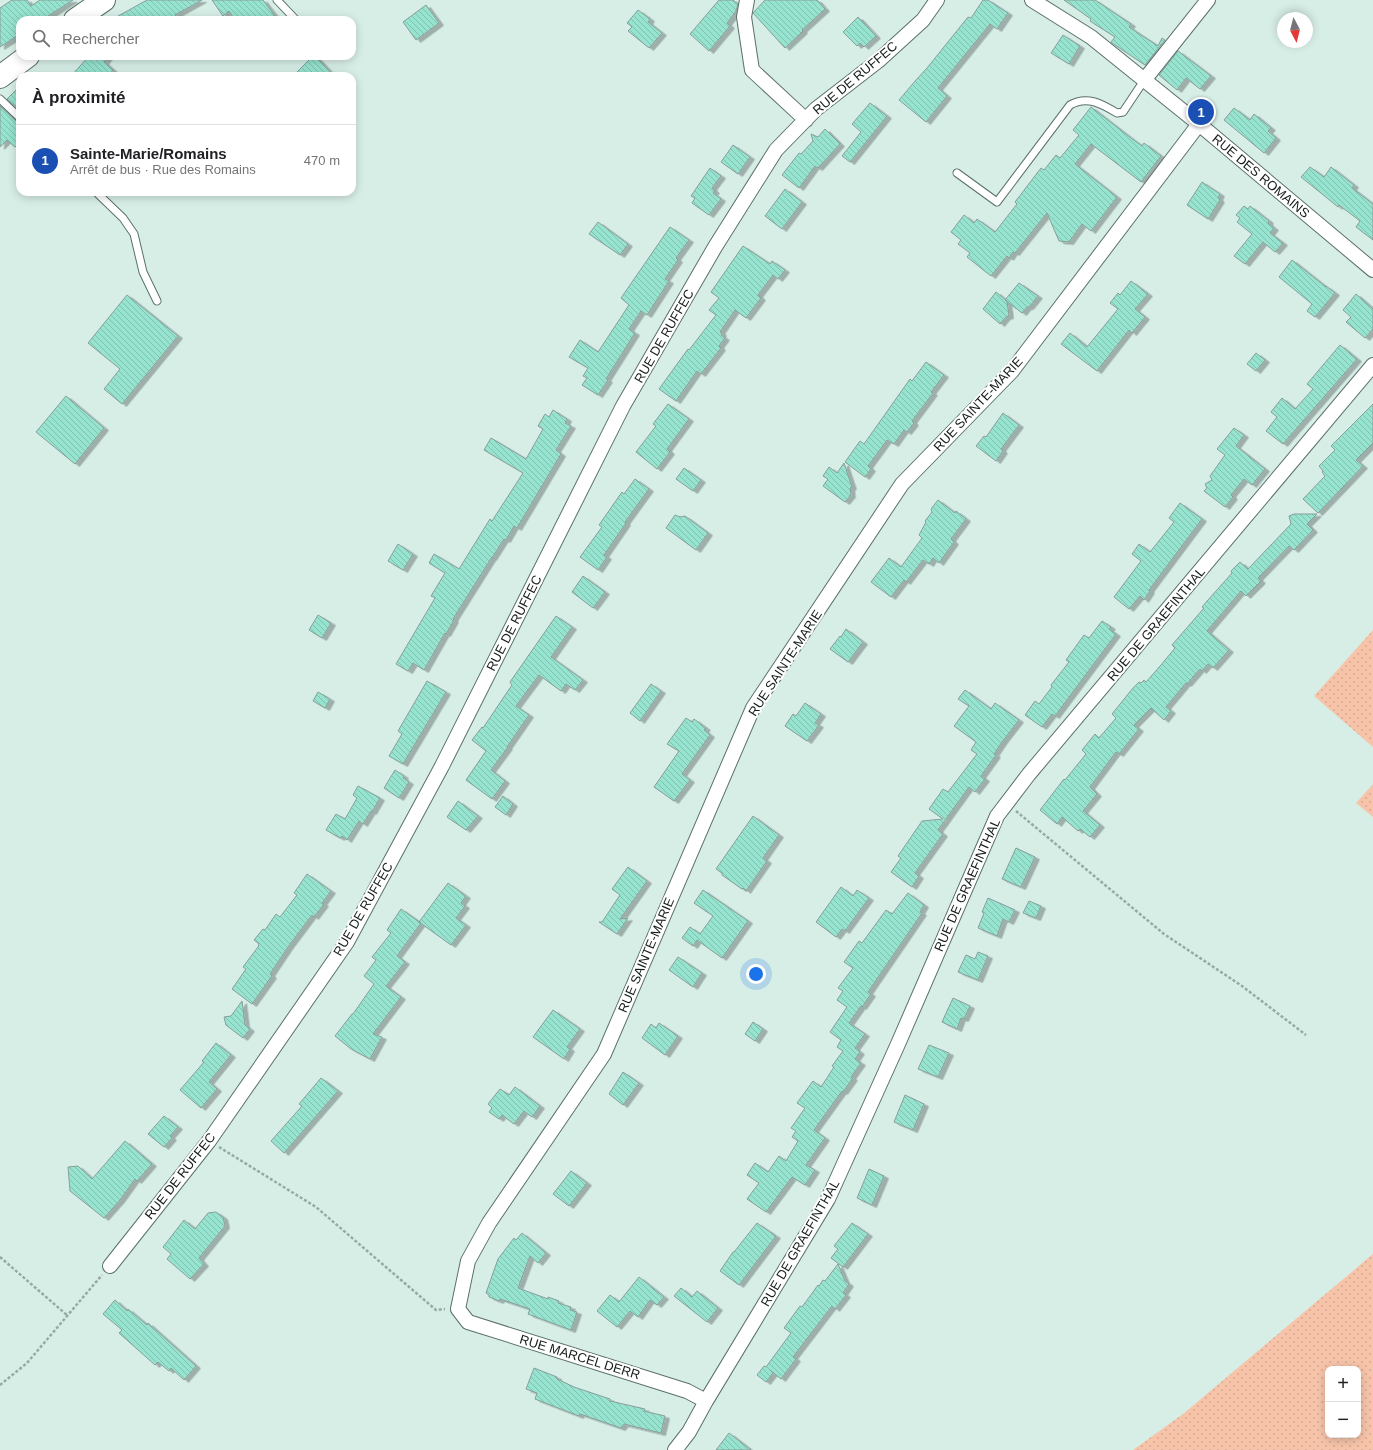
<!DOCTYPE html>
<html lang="fr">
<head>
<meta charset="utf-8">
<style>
	:root { --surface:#fff; --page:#f2f2f2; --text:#202124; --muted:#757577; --line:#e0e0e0; --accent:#b1500e }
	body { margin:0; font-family:Arial,sans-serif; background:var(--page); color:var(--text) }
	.controls { position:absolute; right:12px; bottom:12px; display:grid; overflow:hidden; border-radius:8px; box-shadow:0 2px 10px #0003 }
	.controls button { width:36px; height:36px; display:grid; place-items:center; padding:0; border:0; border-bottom:1px solid var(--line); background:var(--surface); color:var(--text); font:20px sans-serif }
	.compass { position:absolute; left:1277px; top:12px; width:36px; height:36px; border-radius:50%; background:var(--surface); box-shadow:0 2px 10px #0003; rotate:173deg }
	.you { position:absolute; left:756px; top:974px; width:14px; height:14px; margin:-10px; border:3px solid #fff; border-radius:50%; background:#1a73e8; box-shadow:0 0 0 6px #1a73e833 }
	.badge { display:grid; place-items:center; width:26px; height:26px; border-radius:50%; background:var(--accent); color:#fff; font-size:13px; font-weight:700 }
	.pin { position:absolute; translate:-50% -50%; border:2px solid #fff; box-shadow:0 1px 4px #0006 }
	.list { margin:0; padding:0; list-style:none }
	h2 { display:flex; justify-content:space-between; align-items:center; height:52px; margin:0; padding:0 16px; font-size:17px }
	h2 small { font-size:13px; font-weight:400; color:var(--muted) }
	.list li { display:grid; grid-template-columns:26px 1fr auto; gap:12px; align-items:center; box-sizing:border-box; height:72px; padding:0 16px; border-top:1px solid var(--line) }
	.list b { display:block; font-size:15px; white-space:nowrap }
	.list p { margin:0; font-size:13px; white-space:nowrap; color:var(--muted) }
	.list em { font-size:13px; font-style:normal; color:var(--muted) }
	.icon { flex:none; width:22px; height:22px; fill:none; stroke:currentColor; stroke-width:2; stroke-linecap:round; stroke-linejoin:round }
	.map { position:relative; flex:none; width:1373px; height:1450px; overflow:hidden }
	.search { position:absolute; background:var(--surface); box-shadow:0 2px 10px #0003; left:16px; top:16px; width:340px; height:44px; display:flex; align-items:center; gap:10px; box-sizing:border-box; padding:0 14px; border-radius:12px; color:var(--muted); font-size:15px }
	.panel { position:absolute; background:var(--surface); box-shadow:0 2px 10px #0003; left:16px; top:72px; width:340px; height:124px; border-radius:12px }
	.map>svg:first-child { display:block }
	.grass { fill:url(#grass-dots); fill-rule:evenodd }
	.building { fill:url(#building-back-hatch); stroke:#889e98; filter:url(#shadow) }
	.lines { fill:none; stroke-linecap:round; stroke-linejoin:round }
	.lane-casing { stroke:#5b706a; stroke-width:9 }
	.street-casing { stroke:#5b706a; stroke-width:16 }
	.primary-casing { stroke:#5b706a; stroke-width:24 }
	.path { stroke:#97a9a3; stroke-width:2.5; stroke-dasharray:3 2; stroke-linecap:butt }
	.lane { stroke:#fff; stroke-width:7 }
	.street { stroke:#fff; stroke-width:14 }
	.primary { stroke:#fff; stroke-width:22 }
	.labels { text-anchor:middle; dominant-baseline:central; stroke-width:4; stroke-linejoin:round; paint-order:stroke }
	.street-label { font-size:13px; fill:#151d1b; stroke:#fff }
</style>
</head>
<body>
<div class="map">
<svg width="1373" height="1450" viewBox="0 0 1373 1450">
	<defs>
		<pattern id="grass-dots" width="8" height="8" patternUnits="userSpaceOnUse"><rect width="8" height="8" fill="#f7c4aa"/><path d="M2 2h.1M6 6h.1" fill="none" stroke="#d3a892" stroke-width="1.8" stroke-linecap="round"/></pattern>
		<pattern id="building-back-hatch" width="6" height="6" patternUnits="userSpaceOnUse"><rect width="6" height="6" fill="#96e3d0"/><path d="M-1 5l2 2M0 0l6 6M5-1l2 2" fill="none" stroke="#80c2b2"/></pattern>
		<filter id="shadow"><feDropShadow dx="4.5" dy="2.5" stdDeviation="0" flood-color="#0004"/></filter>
	</defs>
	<rect width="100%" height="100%" fill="#d7eee7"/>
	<path class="grass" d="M1373,630V747L1314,696Z
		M1373,784V817L1356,803Z
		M1373,1254V1450H1133L1183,1414ZM1328,1369H1358V1435H1328Z"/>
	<path class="building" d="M12,0H27L31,6L40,0H73L42,20H20V34L0,47V8Z
		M147,0H202L175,15L181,20H111Z
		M212,0H263L278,20H235L229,11L223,16Z
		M719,0H733L738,4L736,11L727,23L730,26L709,51L690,34Z
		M765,0H817L825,9L802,30L803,31L785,48L753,13Z
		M983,0H988L1008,13L997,29L990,24L938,88L947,96L926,122L899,100L916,80L927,68L968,17L971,18Z
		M1064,0H1095L1131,24L1129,27L1158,46L1162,38L1165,40L1145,65L1115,45L1111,42L1115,37L1090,21L1091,19Z
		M426,5L439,23L416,40L403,22Z
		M638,10L650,19L648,22L662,33L649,48L628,31L632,27L627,23Z
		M858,17L876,36L864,47L860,43L857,46L843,32Z
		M1063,35L1080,46L1069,64L1051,53Z
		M1178,51L1211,76L1200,89L1186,78L1177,90L1159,75Z
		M89,56H109L104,62L113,70L108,76H71Z
		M313,56H315L334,76H293Z
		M20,86V111L7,99Z
		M870,103L887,116L850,162L842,156L861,132L852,124Z
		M0,106L17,122L20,123V142L15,147L7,140L0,147Z
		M1091,107L1131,138L1142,146L1144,143L1161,156L1141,182L1091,144L1075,164L1117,197L1091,231L1082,224L1069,242L1059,241L1047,213L1015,253L1013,252L1009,258L1007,256L991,276L967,257L970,253L958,244L961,240L951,232L964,215L974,223L977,219L995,232L1017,204L1015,202L1041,168L1044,170L1056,155L1060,158L1079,135L1073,130Z
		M1234,108L1250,120L1254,114L1271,128L1268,131L1276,138L1264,153L1224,120Z
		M825,129L840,144L818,168L815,166L799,188L782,175L799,153L801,154L813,141L811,134L818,137Z
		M733,145L750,157L738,174L721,162Z
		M1310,167L1324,177L1331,167L1354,185L1352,188L1373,204V240L1356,227L1360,221L1339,205L1338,207L1327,198L1301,177Z
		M710,168L721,176L712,188L715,191L713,193L721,199L709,215L692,203L695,198L691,196Z
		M1202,182L1220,194L1218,198L1220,200L1208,219L1187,205Z
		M785,189L802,202L782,229L765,216Z
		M1244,206L1248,209L1250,206L1269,221L1268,223L1274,228L1270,233L1283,243L1275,252L1263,242L1245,264L1234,256L1252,234L1237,222L1240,218L1236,215Z
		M598,222L628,244L620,255L589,234Z
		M670,227L689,240L676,258L678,260L665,279L669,281L647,315L641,311L629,329L635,333L606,379L608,380L598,395L582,385L587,378L583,376L588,368L569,357L580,340L598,352L629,305L621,298Z
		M743,246L770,264L772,261L785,270L778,279L773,275L758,295L761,298L746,318L735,310L720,332L722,333L721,335L725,338L719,346L721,348L701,374L697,371L676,401L659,389L688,349L689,350L716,315L709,310L719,298L711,292Z
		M1292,260L1326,287V286L1335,293L1315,317L1307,311L1312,304L1279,277Z
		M1131,281L1148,294L1135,309L1145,317L1132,333L1129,330L1097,371L1061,344L1070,333L1087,347L1118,309L1110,303L1118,293L1120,295Z
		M1019,283L1038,296L1029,307H1027L1022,313L1005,300Z
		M996,292L1007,301L1009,316L1006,317L1000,324L983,309Z
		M1356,294L1373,309V329L1365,338L1346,322L1351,317L1343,310Z
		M127,295L178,336L122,404L104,389L120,369L88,343Z
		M1340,345L1357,359L1283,444L1266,431L1277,417L1271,412L1282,398L1295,409L1313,389L1307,384Z
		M1256,353L1265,360L1256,371L1247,364Z
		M926,362L944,375L931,392L933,393L912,421L914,423L907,432L904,430L894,444L887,440L868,466L871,469L865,477L845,462L860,441L864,444L910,379L912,381Z
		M66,396L104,428L75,464L36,432Z
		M668,404L689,419L667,449L670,452L657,469L636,452L656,426L653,424Z
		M1373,404V443L1356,460L1363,466L1318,513L1303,499L1325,476L1322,472L1323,471L1319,466L1335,450L1331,446Z
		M553,410L567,419L565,423L571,426L556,450L561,454L517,528L514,526L506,540L504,539L492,558V557L453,619L454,620L446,634L445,633L424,670L413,663L408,671L396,664L435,598L431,596L445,573L429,563L434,554L459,569L490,519L492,521L523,473L484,450L491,438L526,459L543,429L538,426L545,414L549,417Z
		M1003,413L1019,425L1001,449L1003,451L996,461L976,446L984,436L986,437Z
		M1234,428L1244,435L1236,446L1265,469L1252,485L1244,479L1231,495L1233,497L1225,507L1204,491L1207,488L1205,484L1212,480L1210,476L1225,455L1217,449Z
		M844,463L852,487L850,488L851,495L845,502L823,486L828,479L823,476L829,467L837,473Z
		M684,468L701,480L693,491L676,479Z
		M635,479L649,489L625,522L626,523L604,555L607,557L598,570L580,557L602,527L599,525L622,492L624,494Z
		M938,500L955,513L956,511L966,519L951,539L954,542L939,563L933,558L929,564L923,560L906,582L904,580L891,597L871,582L889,558L901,567L922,538L919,535L926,522L925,521L932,512L931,509Z
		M1180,503L1202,519L1149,590L1150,591L1144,600L1140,596L1129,609L1114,597L1141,561L1132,554L1139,544L1150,552L1174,522L1169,518Z
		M1294,514H1317L1307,524L1313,530L1294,550L1289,546L1258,578L1261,581L1246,596L1241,591L1207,631L1229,650L1213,668L1208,664L1202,671L1200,669L1187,684L1186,683L1166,707L1171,711L1164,720L1151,708L1134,725L1139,729L1119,754L1116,752L1090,787L1097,794L1083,811L1100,825L1090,837L1080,829L1078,831L1062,817L1057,824L1040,810L1064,779L1065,780L1086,754L1082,750L1095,734L1099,738L1116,718L1112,714L1133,688L1139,682L1141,683L1144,680L1146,682L1161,665L1175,648L1172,645L1204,608L1202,607L1208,600L1232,573L1231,571L1240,562L1248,569L1291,524L1289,516Z
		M675,515L680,517L685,516L708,533L696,550L666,528Z
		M398,544L413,554L403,570L388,561Z
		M583,576L605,592L593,608L572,592Z
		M318,615L331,623L322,638L309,630Z
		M556,616L572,627L551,657L583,680L575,690L566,684L561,691L539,675L516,706L529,715L507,747H508L491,770L505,781L492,799L466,780L486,751L472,740L482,727L483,728L512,685L510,682Z
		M1102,621L1111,627L1109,629L1116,634L1055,716L1052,714L1042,727L1025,715L1035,701L1039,704L1052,687L1051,685L1069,662L1066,660L1084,635L1089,638Z
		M846,629L863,642L848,662L830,649L840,636L841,637Z
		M427,681L446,692L403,764L389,756L402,734L398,731Z
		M651,684L661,691L640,721L630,713Z
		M965,690L991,709L995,703L1019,720L1002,742L994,754L996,755L981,776L985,779L975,792L969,787L938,830L943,834L915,873L919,876L912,887L891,872L901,858L898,856L922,821L943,819L929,809L943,789L948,792L977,754L971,750L976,742L954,726L969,706L958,699Z
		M318,692L330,699L325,708L313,701Z
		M805,703L821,714L815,723L819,725L807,741L785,726L793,714L796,716Z
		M686,718L692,722L694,719L706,728L704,730L710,735L682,774L690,780L674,801L654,787L679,751L667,744Z
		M395,770L404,776L403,778L409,782L399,798L384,788Z
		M358,786L380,798L372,812L371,811L363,824L359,821L347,840L342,836L340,838L326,830L336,814L345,819L357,798L353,795Z
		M503,796L513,804L506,815L495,807Z
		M458,801L478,816L466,830L447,817Z
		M753,816L779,835L763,858L767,861L746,891L743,888L742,889L722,875V873L716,869Z
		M1016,848L1035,857L1021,887L1002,879Z
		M628,867L647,881L620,919L628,918L617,934L599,922H602L620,895L612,889Z
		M307,874L331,891L322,903L324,904L314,917L312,915L288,947L270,974L272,976L252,1004L232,989L246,969L243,967L258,947L259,944L254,940L263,929L265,930L276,914L280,917L297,895L294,893Z
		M448,883L466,896L461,903L465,906L456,918L466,925L451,945L419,922Z
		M841,887L853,896L857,890L869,898L845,931L842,929L836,937L816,922Z
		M703,890L748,921L722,958L697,940L693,946L682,938L690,927L700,934L713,916L694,903Z
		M908,893L924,905L920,912L922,913L868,992L871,994L862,1007L861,1006L849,1023L865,1034L855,1048L860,1052L855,1059L861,1063L851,1077L853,1078L843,1092L842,1091L814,1130L825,1138L806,1165L815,1170L805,1185L792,1177L766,1212L747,1199L759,1183L747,1175L755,1163L768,1172L779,1156L786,1161L798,1141L792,1137L796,1131L791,1128L805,1108L797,1103L813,1081L821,1087L834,1067L832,1066L843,1051L837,1047L841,1040L830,1032L847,1007L837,1000L843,991L838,988L853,968L844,962L859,941L862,943L886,910L892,914Z
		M988,898L1015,910L1009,922L1003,919L997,936L978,928L984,913L982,912Z
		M1029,901L1041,906L1036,918L1023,913Z
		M401,909L421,923L397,956L405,962L386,986L401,997L373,1034L382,1037L370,1059L351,1049L335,1036L352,1014H353L374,984L364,976L376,960L372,957L391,933L387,930Z
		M978,952L988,956L978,980L958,972L966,955L975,959Z
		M678,957L702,973L693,987L669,970Z
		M953,998L970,1006L964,1019L961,1018L957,1029L942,1022Z
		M242,1001L245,1025L250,1029L243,1038L226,1025L224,1017L231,1016Z
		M553,1010L580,1029L567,1047L570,1049L564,1059L533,1037Z
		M753,1022L763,1029L755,1041L745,1034Z
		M659,1023L678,1036L665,1055L642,1038L651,1024L656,1028Z
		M216,1043L231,1055L209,1082L217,1089L201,1108L180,1090L204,1062L202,1061Z
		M929,1045L949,1053L938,1077L918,1069Z
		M623,1072L639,1083L623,1105L609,1094Z
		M321,1078L338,1091L284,1153L271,1141L302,1106L299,1104Z
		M515,1087L540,1106L532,1117L524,1111L514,1124L502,1115L499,1119L489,1112L492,1108L488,1104L500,1089L509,1095Z
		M905,1095L924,1104L913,1130L894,1122Z
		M164,1116L178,1127L170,1136L172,1138L164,1147L148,1134Z
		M125,1141L152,1164L137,1181L135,1179L120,1200L104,1218L70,1191L68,1167L78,1166L92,1179Z
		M869,1169L884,1176L872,1205L857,1198Z
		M571,1171L587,1183L569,1206L553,1194Z
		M216,1212L223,1217L225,1226L199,1258L204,1264L190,1279L167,1259L171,1254L163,1247L184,1220L195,1229L208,1213Z
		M757,1223L776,1236L739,1285L720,1271L733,1252H734Z
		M852,1223L868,1234L843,1267L831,1258L838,1249L834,1246Z
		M522,1233L546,1253L538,1263L530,1256L518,1288L548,1299V1297L559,1301L558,1303L571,1307L570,1310L577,1312L571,1330L528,1314L530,1309L500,1299L499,1301L489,1297V1295L486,1293L498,1259L514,1238L516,1240Z
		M838,1264L845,1281L849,1284L843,1293L846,1295L835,1309L832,1306L809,1336L793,1357L796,1359L781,1379L770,1370L773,1373L766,1382L757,1375L764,1366L766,1367L791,1333L784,1328L800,1306L802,1307L818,1285L819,1286L823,1280L825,1281Z
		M639,1277L664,1297L657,1305L650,1300L638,1317L630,1311L617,1327L597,1311L610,1295L619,1302Z
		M681,1288L692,1297L697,1291L718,1308L707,1322L674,1296Z
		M115,1300L127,1311L128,1309L147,1325L148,1323L196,1366L184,1380L171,1368L169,1371L158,1362L155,1365L119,1333L122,1330L103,1314Z
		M534,1368L557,1377V1379L574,1387L610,1399V1401L645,1409L644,1411L665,1416L661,1433L624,1424L621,1428L580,1414L579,1416L535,1399L537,1393L526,1389Z
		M729,1433L751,1450H716Z"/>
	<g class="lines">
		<defs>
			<path id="lane" d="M277,0L296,20
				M0,99L20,118
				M957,173L997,202L1070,105C1087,95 1102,104 1117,113L1123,112L1145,79
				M96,192L123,218L134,234L143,272L157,301"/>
			<path id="street" d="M747,0L744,17L752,70L806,120
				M1032,0L1091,37L1199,124L1373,270
				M1145,79L1208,0
				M110,1266L209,1141L347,942L442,766L623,406L715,247L776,150L816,109L878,61L923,20L937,0
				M706,1401L687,1391L468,1322L458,1309L468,1261L489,1223L604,1054L753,708L902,484L1012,371L1199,124
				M675,1450L689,1432L706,1401L828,1199L898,1044L997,816L1029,774L1373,365"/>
			<path id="primary" d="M75,20L104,0
				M0,77L28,56"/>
		</defs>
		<use href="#lane" class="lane-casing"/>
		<use href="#street" class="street-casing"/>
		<use href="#primary" class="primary-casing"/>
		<path class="path" d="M1016,811L1164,934L1242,986L1306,1035
			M219,1147L316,1207L436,1310L445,1309
			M0,1257L68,1316
			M0,1385L27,1363L102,1275"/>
		<use href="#lane" class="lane"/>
		<use href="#street" class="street"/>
		<use href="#primary" class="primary"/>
	</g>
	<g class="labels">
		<g class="street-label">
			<text transform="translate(855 78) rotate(-40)">RUE DE RUFFEC</text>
			<text transform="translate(1261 176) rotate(40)">RUE DES ROMAINS</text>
			<text transform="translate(664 336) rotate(-60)">RUE DE RUFFEC</text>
			<text transform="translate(978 404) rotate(-47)">RUE SAINTE-MARIE</text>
			<text transform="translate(514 623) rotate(-63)">RUE DE RUFFEC</text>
			<text transform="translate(1156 624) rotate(-50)">RUE DE GRAEFINTHAL</text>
			<text transform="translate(785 663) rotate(-57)">RUE SAINTE-MARIE</text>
			<text transform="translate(967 885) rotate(-66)">RUE DE GRAEFINTHAL</text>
			<text transform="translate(363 909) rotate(-60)">RUE DE RUFFEC</text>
			<text transform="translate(646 955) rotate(-67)">RUE SAINTE-MARIE</text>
			<text transform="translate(180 1176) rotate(-52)">RUE DE RUFFEC</text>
			<text transform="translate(800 1243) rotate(-60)">RUE DE GRAEFINTHAL</text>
			<text transform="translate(580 1357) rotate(17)">RUE MARCEL DERR</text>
		</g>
	</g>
</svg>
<div class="controls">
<button>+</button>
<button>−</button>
</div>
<svg class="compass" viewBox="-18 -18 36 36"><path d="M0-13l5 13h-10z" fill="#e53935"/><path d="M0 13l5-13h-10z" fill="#757577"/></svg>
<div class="you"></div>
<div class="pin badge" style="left:1201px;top:112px;background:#1a4fb4">1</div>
<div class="search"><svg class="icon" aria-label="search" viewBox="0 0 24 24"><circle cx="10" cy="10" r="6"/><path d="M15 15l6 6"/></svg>Rechercher</div>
<section class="panel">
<h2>À proximité<small></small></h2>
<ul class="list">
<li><span class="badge" style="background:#1a4fb4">1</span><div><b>Sainte-Marie/Romains</b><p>Arrêt de bus · Rue des Romains</p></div><em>470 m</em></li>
</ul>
</section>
</div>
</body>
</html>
